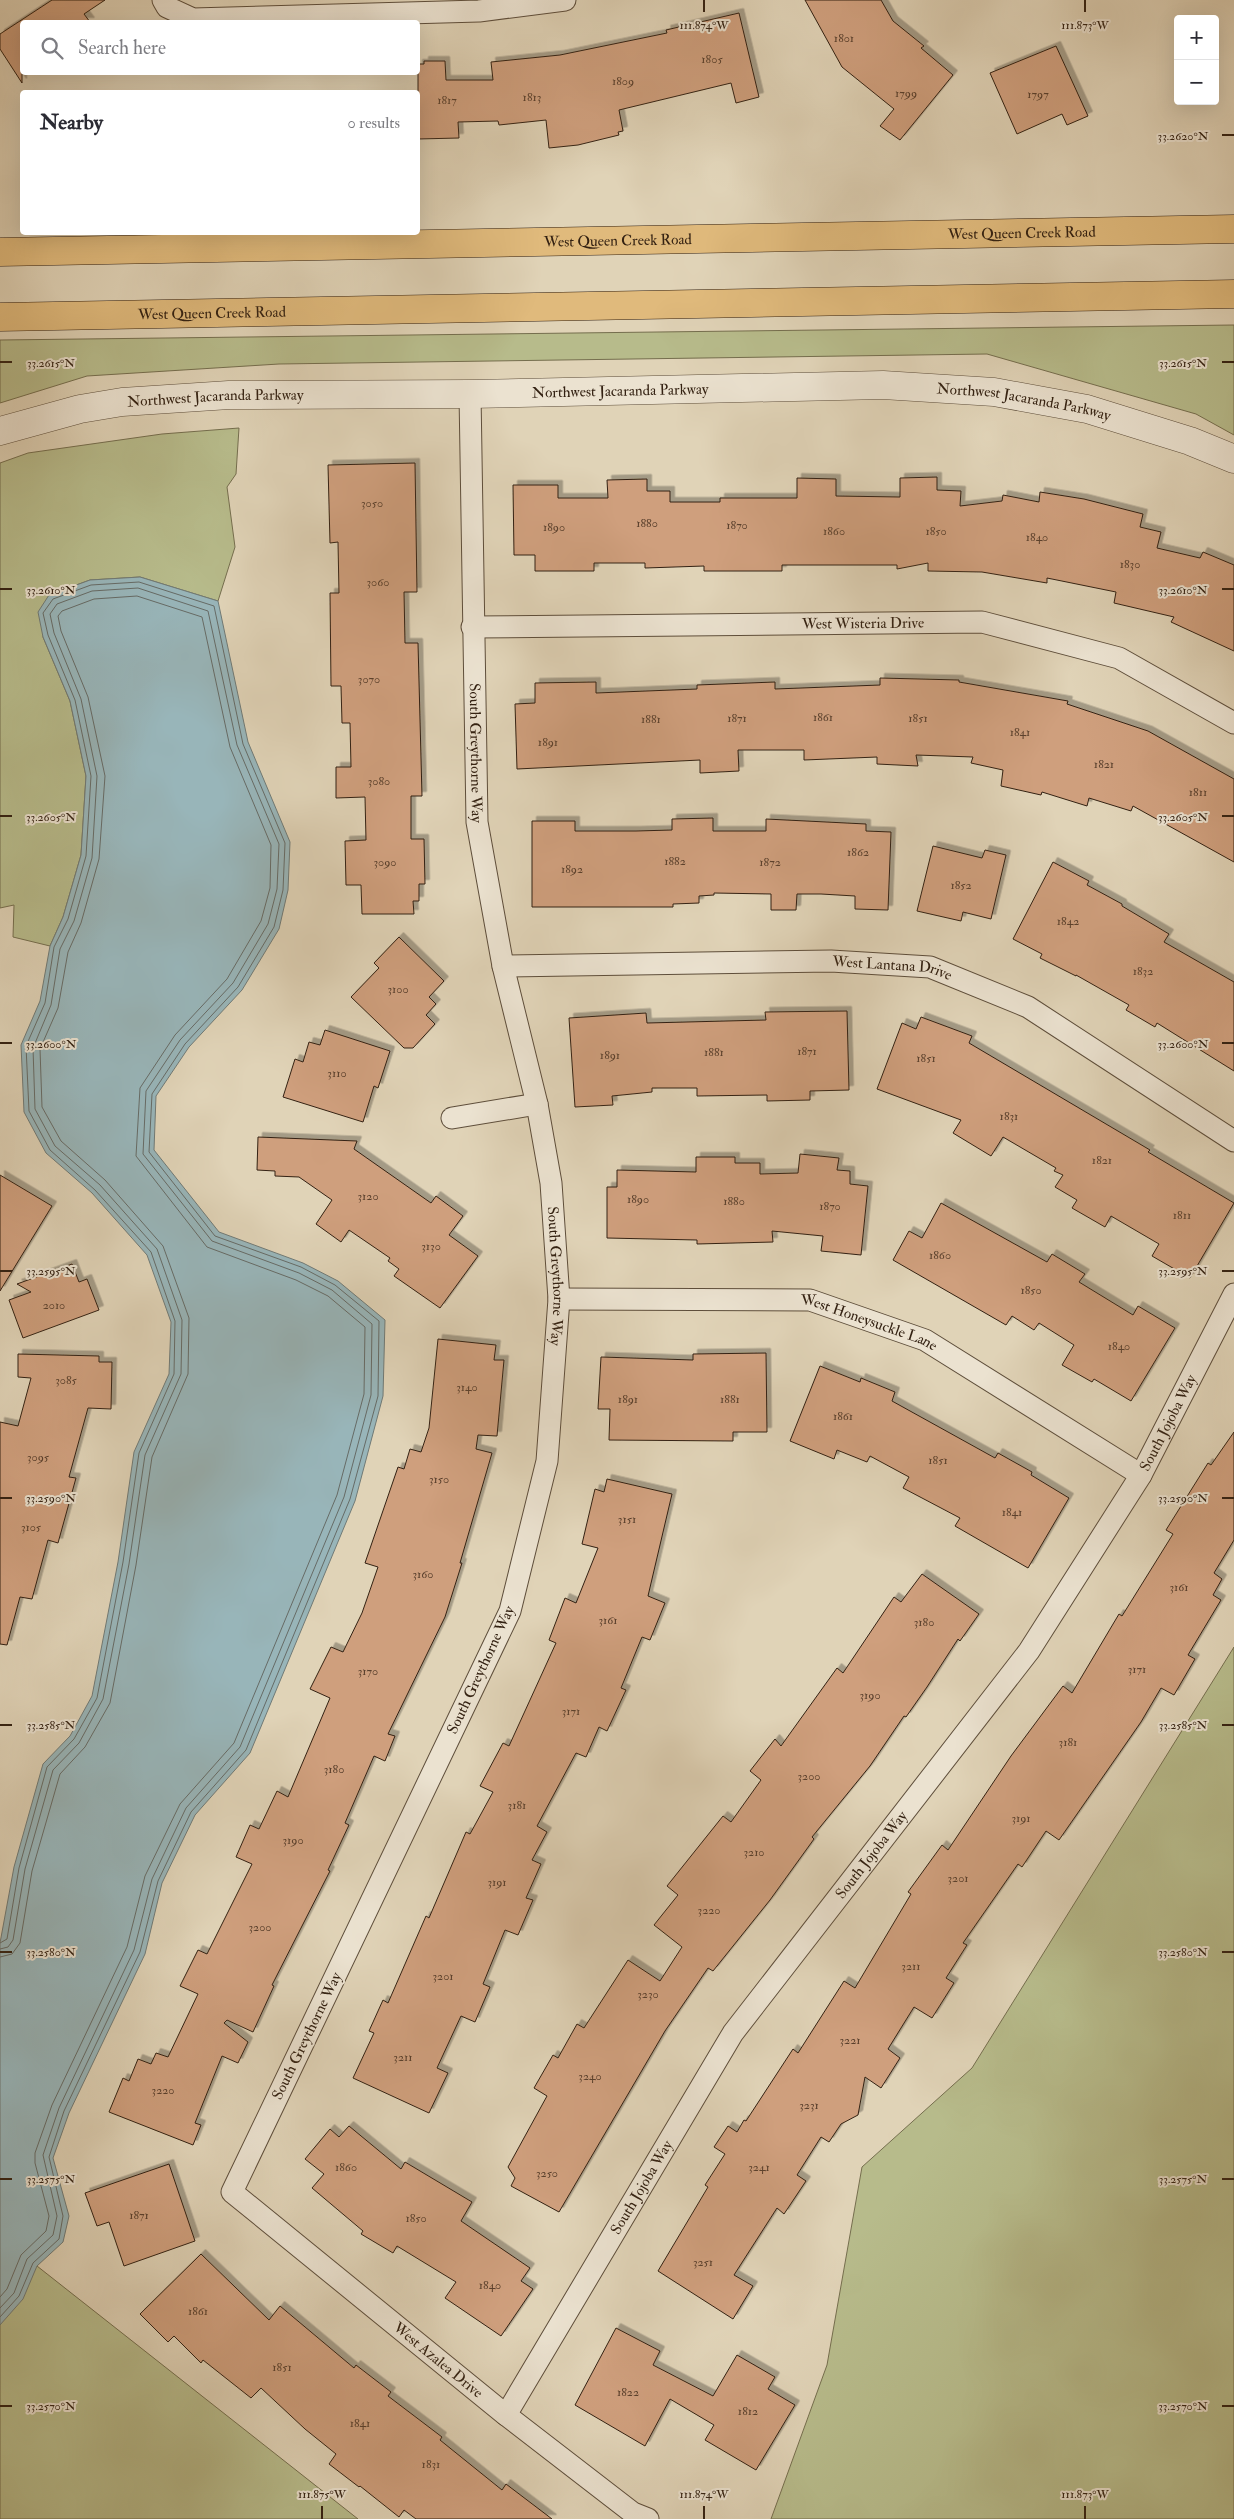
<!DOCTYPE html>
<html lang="en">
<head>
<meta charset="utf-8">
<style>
	:root { --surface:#fff; --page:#f7f7f7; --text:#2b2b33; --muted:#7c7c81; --line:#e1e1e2 }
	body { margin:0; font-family:"IM FELL Double Pica",serif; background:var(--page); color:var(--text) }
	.controls { position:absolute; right:15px; top:15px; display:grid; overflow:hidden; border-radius:5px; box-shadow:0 5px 20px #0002 }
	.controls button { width:45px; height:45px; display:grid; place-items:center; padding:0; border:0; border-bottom:1px solid var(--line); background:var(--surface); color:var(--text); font:25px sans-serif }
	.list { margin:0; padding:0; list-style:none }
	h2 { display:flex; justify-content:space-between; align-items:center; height:65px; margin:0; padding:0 20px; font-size:21px }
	h2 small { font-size:16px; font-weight:400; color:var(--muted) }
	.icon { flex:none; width:28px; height:28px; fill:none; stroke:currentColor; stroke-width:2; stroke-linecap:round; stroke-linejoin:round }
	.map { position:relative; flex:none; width:1234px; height:2519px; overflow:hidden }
	.search { position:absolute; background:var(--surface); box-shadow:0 5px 20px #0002; left:20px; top:20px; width:400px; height:55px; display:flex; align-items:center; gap:12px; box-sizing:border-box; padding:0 18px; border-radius:5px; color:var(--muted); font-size:19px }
	.panel { position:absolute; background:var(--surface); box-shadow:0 5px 20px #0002; left:20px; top:90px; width:400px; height:145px; border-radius:5px }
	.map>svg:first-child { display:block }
	.green { fill:#b7bb8b; stroke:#756e4e }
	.water { fill:#98b5b9; stroke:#707a76 }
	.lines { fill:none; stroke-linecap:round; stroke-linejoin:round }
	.shore { stroke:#666b66; stroke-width:1 }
	.building { fill:#cf9f7d; stroke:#332112; filter:url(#shadow) }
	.minor-casing { stroke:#5e4e3b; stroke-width:23 }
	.tertiary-casing { stroke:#5e4e3b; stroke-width:29 }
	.primary-casing { stroke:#332112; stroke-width:29 }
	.minor { stroke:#ebe2d0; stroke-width:21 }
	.tertiary { stroke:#ebe2d0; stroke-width:28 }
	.primary { stroke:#e0ba7c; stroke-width:28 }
	.ticks { fill:none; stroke:#332112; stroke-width:2 }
	.labels { text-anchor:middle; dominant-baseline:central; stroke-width:4; stroke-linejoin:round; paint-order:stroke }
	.number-label { font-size:12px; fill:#5a402d }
	.street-label { font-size:15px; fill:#332112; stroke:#ebe2d0 }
	.ticks-label { font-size:12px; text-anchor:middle; fill:#332112; stroke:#ebe2d0; stroke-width:4; stroke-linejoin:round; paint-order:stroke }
</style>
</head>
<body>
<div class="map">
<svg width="1234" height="2519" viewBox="0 0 1234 2519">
	<defs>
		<filter id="shadow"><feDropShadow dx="4.5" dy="-4.5" stdDeviation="0" flood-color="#0004"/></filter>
	</defs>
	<rect width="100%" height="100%" fill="#e0d3b7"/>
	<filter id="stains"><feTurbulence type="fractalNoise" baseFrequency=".004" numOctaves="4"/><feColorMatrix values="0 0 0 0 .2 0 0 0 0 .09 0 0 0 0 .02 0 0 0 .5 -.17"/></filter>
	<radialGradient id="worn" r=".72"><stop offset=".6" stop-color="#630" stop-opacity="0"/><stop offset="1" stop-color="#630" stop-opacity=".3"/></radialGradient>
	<path class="green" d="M1234,325V435L1196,414L987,354L279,364L87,376L0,403V340Z
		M239,428L236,474L227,487L235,547L218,601L140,577L90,580L49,595L43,637L70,701L86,776L81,855L63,917L50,946L13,937L14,905L0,908V463L28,453L162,434Z
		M1234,1647V2519H771L827,2365L862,2167L972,2068Z
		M0,2250L37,2266L358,2519H0Z"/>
	<path class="water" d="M140,577L218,601L248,742L290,842L288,890L279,929L242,990L189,1047L156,1096L154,1150L219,1232L303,1263L338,1281L385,1320L383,1396L355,1501L250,1753L195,1815L162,1883L145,1954L69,2113L53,2158L69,2216L63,2242L37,2266L23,2299L0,2325V1943L14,1867L43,1764L70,1736L92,1696L118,1562L134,1452L169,1374L171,1322L147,1255L92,1193L46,1153L24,1112L21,1045L40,1001L50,946L63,917L81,855L86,776L70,701L43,637L38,612L49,595L90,580Z"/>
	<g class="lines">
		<path class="shore" d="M0,1943L7,1939L19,1868L47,1767L74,1739L97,1698L123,1562L139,1453L174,1374L175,1321L151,1252L95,1190L50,1150L29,1111L26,1046L45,1003L54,947L68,919L86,856L91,776L75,700L48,635L43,613L53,599L91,585L139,582L214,606L243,744L285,843L283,890L274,927L238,987L185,1044L152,1094L149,1152L215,1236L301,1267L335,1285L379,1321L378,1396L350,1499L246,1750L191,1812L158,1881L140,1952L64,2111L49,2157L63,2216L59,2239L33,2263L19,2296L0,2317
			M0,1949L8,1947L13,1940L25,1869L53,1770L79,1743L103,1699L129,1564L145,1455L181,1374L182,1320L157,1249L100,1185L55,1146L35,1109L33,1048L51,1005L60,949L74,921L92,858L97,776L81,699L54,633L50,614L57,604L92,591L138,588L208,611L237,745L279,844L277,889L268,924L233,983L180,1040L146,1091L143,1154L212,1241L299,1273L332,1290L372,1324L371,1395L344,1497L240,1747L186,1808L152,1879L134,1950L59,2108L43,2155L57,2216L53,2235L27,2259L14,2293L0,2308
			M0,1957L12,1954L20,1943L32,1871L60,1774L85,1747L110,1703L136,1565L152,1457L188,1374L189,1318L163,1246L105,1180L61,1141L42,1107L40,1049L58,1008L68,952L81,923L99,859L105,776L88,697L61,631L58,616L62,611L94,599L137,596L202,617L230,747L271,845L270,888L261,921L227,979L175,1035L140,1088L136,1156L207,1247L296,1280L328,1296L365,1327L364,1394L337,1495L234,1743L180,1804L145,1876L127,1947L52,2105L35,2153V2163L49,2216L46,2231L21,2255L7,2289L0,2297"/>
	</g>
	<path class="building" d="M52,0H105L84,14L90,22H22V83L0,49V34Z
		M805,0H881L893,21L924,46L921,48L953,75L900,140L880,126L894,109L842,67Z
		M739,13L759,97L736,103L731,83L619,110L623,131L618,132L619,135L578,145L549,148L546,120L499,125L498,121L458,122L459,138L418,139V64H424V61H445L446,80H493L491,62L560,55L667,33L666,30Z
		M1056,46L1088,116L1067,125L1062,114L1017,134L990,73Z
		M415,463L417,592H404L405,643H418L422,796H411V839H424L425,884H419V901H413L414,914H362L361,885H346L345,841L366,840L365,797L336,798V767H351L350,723H342L341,686H331L330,593H339L338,542L330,543L328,465Z
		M937,477V490L961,491L960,506L1002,501L1003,495L1039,502L1040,492L1084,499L1143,514L1140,527L1161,532L1157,548L1200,558L1203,552L1234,565V651L1171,622L1174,617L1114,603L1116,592L1047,578V583L982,572L928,571V563L897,569V565H782V571H704V566L645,568V563H594V571H535V555H514L513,485H558V498H608L607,480L647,479V491H670V502H720V498H797V478L836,479V496L900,497V478Z
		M880,678L959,680V682L1068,701L1067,704L1148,731L1234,779V862L1133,806L1131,811L1089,798L1087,806L1042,792L1041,795L1001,786L1003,770L971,763L973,757L916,755L918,766L877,764V757L804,760V750H738L739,771L700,773V760L517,769L515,704L535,703V683L596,682V693L697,689V685L775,682V689L880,685Z
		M713,818V831H766V819L866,824V831L891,832L888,910L855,909V896L821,894H797L796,910H771V894L714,893V895L699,896V903L673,904V907H532V821H575V831H636L672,830V819Z
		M933,846L982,858L985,850L1006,855L991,919L963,912L961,921L917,911Z
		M1053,862L1089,881L1087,885L1122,904V906L1169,934L1164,942L1234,982V1071L1157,1023L1155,1027L1126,1010L1129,1005L1076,975V976L1040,958L1042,954L1013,939Z
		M399,937L444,981L429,997L436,1004L426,1015L435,1024L413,1048H404L351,997L379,968L374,963Z
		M847,1011L849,1090L810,1091V1100L767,1101V1095L697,1096V1088H652V1092L612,1096L613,1105L575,1107L569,1018L646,1013L647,1023L766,1020L765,1012Z
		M921,1017L972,1036L969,1043L1150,1150L1148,1152L1234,1203L1190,1278L1152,1256L1159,1244L1111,1216L1105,1227L1072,1208L1077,1200L1055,1187L1063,1175L1054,1171L1056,1168L1003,1137L991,1156L953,1133L961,1120L877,1089L902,1023L916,1029Z
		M325,1030L390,1051L378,1088L374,1086L363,1122L283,1097L295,1059L303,1062L309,1042L320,1045Z
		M258,1137L357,1141L354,1149L431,1203L436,1196L463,1216L449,1235L478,1256L440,1308L394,1276L399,1269L388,1261L390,1258L349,1230L341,1242L316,1224L332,1200L299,1177L275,1176V1171L257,1170Z
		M800,1154L839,1158L837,1170L850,1171V1184L868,1186L861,1255L821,1251L823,1236L772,1231L773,1242L697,1244V1240L607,1238V1187H617V1170L696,1172V1157H735V1163H760V1174L798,1173Z
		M0,1175L52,1206L0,1291Z
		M941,1203L1047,1262L1052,1254L1085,1274L1079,1282L1133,1315L1138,1306L1175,1328L1131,1401L1094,1379L1092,1382L1062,1365L1074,1345L1039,1323L1034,1330L1012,1316L1006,1325L893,1260L909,1231L922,1238Z
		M72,1264L79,1282L87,1279L99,1310L23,1338L9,1300L31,1292L17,1284Z
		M438,1339L496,1345L494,1360H504L497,1436L478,1435L476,1449L492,1453L460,1563H462L445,1617L388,1734L395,1736L385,1761L374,1756L345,1823L349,1825L328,1870L330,1871L272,1985L274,1986L253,2032L227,2020L224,2023L248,2042L238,2063L222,2056L195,2123L201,2125L193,2145L109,2112L123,2078L129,2081L138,2059L151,2064L156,2053L168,2057L198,1994L180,1986L198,1950L207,1954L252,1864L236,1857L250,1825L259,1829L277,1791L288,1797L330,1698L310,1689L331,1647L343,1652L362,1613L378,1567L365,1563L398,1467L404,1469L410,1449L421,1452L429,1428Z
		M766,1353L767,1432H733V1441L609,1440L610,1409H598L601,1357L693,1360V1354Z
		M18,1354L99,1356V1362H112L111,1409L88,1408L69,1477L76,1478L58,1543L48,1540L32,1599L20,1597L7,1645L0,1644V1422L18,1426L31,1378L18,1377Z
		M820,1366L860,1382L861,1378L895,1392L892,1401L995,1458L998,1453L1032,1472L1031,1475L1069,1498L1028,1568L955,1526L960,1518L903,1488L909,1477L870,1456L867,1462L837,1450L834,1459L790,1441Z
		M1234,1432V1540L1214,1573L1222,1579L1213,1595L1221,1600L1188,1655L1195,1659L1174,1695L1161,1688L1141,1722L1059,1840L1046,1831L1022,1867L1018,1864L963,1943L967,1945L946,1978L954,1983L932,2018L914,2007L888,2049L900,2058L881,2088L865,2077L858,2115L841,2124L829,2142L821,2137L797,2175L806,2181L784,2214L777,2208L734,2275L753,2286L733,2319L658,2271L708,2187L705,2185L725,2154L714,2147L728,2126L737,2132L744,2120L746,2121L793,2049L798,2053L844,1981L855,1988L911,1894L908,1892L942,1845L948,1850L1011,1756L1063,1686L1072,1693L1119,1614L1122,1616L1173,1534L1166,1530L1208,1463L1211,1465Z
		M607,1479L672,1494L648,1596L665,1603L650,1640L642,1637L621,1688L626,1690L607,1731L599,1727L586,1757L576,1753L537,1826L547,1832L532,1860L541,1864L526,1898L533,1900L518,1935L505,1930L483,1984L490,1987L475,2022L461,2016L437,2068L448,2073L429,2113L353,2078L374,2033L369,2031L383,2000L388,2003L426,1916L429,1918L466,1832L470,1834L493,1792L480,1786L503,1743L509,1746L556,1643L549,1640L565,1598L576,1603L598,1548L582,1544L595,1489L604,1492Z
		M922,1574L979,1614L960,1641L958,1639L927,1687L906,1717L904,1716L870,1766L812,1837L814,1839L770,1900L713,1971L708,1968L665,2031L559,2212L511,2186L515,2178L508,2167L547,2096L534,2088L553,2055L558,2058L577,2024L584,2028L628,1960L660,1981L682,1947L654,1925L678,1895L667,1886L723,1816L731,1822L761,1780L750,1771L775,1739L781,1746L837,1668L843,1673L894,1597L901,1602Z
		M349,2126L401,2169L405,2162L472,2202L461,2221L530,2268L521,2281L533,2289L501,2336L445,2298L456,2282L397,2246L393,2253L361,2234L363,2231L312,2188L324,2174L305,2159L330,2129L339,2137Z
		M169,2164L195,2241L124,2266L109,2222L97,2226L85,2193Z
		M201,2254L269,2320L280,2306L354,2368L356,2365L391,2392L388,2396L442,2437L440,2440L502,2490L506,2484L552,2519H416L404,2510L399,2517L360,2486L359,2487L329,2464L336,2454L305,2429L261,2388L251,2398L203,2360L201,2363L174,2336L168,2342L140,2314Z
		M616,2328L660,2351L653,2365L713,2396L737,2355L775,2377L768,2389L795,2405L756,2470L705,2440L714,2425L670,2399L645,2446L575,2405Z"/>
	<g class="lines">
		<defs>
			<g id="minor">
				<path d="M163,0L167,7L193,19L479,11L565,0"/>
				<path id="s1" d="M470,394L477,822L503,966L537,1104L551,1183L559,1299L547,1461L510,1611L232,2192L506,2415L633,2513L648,2519"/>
				<path id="s2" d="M472,627L982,622L1119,658L1234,723"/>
				<path id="s3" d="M503,966L831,961L930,967L1028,1007L1234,1141"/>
				<path d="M452,1118L537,1104"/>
				<path id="s4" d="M559,1299L810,1300L925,1340L1141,1475"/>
				<path id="s5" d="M506,2415L733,2033L1029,1651L1141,1475L1234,1294"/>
			</g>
			<g id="tertiary">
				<path id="s6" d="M0,431L80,409L122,402L229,395L470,394L883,385L994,392L1087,409L1190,441L1234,459"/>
			</g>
			<g id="primary">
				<path id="s7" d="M0,252L1234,229"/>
				<path id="s8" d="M0,317L1234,294"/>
			</g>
		</defs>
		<use href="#minor" class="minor-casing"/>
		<use href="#tertiary" class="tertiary-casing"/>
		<use href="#primary" class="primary-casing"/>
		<use href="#minor" class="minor"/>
		<use href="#tertiary" class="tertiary"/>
		<use href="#primary" class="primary"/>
	</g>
	<path class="ticks" d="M704,0V12M1085,0V12M1222,135H1234M0,362H12M1222,362H1234M0,589H12M1222,589H1234M0,816H12M1222,816H1234M0,1043H12M1222,1043H1234M0,1271H12M1222,1271H1234M0,1498H12M1222,1498H1234M0,1725H12M1222,1725H1234M0,1952H12M1222,1952H1234M0,2179H12M1222,2179H1234M0,2406H12M1222,2406H1234M322,2506V2519M704,2506V2519M1085,2506V2519"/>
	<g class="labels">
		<g class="number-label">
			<text x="844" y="38">1801</text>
			<text x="712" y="59">1805</text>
			<text x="623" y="81">1809</text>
			<text x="906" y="93">1799</text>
			<text x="1038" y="94">1797</text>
			<text x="532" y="97">1813</text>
			<text x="447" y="100">1817</text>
			<text x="372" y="503">3050</text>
			<text x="647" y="523">1880</text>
			<text x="737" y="525">1870</text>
			<text x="554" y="527">1890</text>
			<text x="834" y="531">1860</text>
			<text x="936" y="531">1850</text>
			<text x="1037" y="537">1840</text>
			<text x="1130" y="564">1830</text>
			<text x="378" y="582">3060</text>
			<text x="369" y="679">3070</text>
			<text x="823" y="717">1861</text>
			<text x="737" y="718">1871</text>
			<text x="918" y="718">1851</text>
			<text x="651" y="719">1881</text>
			<text x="1020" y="732">1841</text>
			<text x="548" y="742">1891</text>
			<text x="1104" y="764">1821</text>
			<text x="379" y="781">3080</text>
			<text x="1198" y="792">1811</text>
			<text x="858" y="852">1862</text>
			<text x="675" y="861">1882</text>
			<text x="385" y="862">3090</text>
			<text x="770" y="862">1872</text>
			<text x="572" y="869">1892</text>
			<text x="961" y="885">1852</text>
			<text x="1068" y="921">1842</text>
			<text x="1143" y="971">1832</text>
			<text x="398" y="989">3100</text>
			<text x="807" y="1051">1871</text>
			<text x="714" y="1052">1881</text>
			<text x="610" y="1055">1891</text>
			<text x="926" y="1058">1851</text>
			<text x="337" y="1073">3110</text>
			<text x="1009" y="1116">1831</text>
			<text x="1102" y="1160">1821</text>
			<text x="368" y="1196">3120</text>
			<text x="638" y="1199">1890</text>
			<text x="734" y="1201">1880</text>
			<text x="830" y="1206">1870</text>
			<text x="1182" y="1215">1811</text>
			<text x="431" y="1246">3130</text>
			<text x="940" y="1255">1860</text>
			<text x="1031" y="1290">1850</text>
			<text x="54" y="1305">2010</text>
			<text x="1119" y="1346">1840</text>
			<text x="66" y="1380">3085</text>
			<text x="467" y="1387">3140</text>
			<text x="628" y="1399">1891</text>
			<text x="730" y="1399">1881</text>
			<text x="843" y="1416">1861</text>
			<text x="38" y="1457">3095</text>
			<text x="938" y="1460">1851</text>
			<text x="439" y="1479">3150</text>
			<text x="1012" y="1512">1841</text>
			<text x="627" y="1519">3151</text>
			<text x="31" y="1527">3105</text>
			<text x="423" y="1574">3160</text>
			<text x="1179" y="1587">3161</text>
			<text x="608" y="1620">3161</text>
			<text x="924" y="1622">3180</text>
			<text x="1137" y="1669">3171</text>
			<text x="368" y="1671">3170</text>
			<text x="870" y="1695">3190</text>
			<text x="571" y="1711">3171</text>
			<text x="1068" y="1742">3181</text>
			<text x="334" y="1769">3180</text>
			<text x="809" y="1776">3200</text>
			<text x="517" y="1805">3181</text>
			<text x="1021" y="1818">3191</text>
			<text x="293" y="1840">3190</text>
			<text x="754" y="1852">3210</text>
			<text x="958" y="1878">3201</text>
			<text x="497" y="1882">3191</text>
			<text x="709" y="1910">3220</text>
			<text x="260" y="1927">3200</text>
			<text x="911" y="1966">3211</text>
			<text x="443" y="1976">3201</text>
			<text x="648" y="1994">3230</text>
			<text x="850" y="2040">3221</text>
			<text x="403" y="2057">3211</text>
			<text x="590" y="2076">3240</text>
			<text x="163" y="2090">3220</text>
			<text x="809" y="2105">3231</text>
			<text x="346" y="2167">1860</text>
			<text x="759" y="2167">3241</text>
			<text x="547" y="2173">3250</text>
			<text x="139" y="2215">1871</text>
			<text x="416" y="2218">1850</text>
			<text x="703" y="2262">3251</text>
			<text x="490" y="2285">1840</text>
			<text x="198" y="2311">1861</text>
			<text x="282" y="2367">1851</text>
			<text x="628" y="2392">1822</text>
			<text x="748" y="2411">1812</text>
			<text x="360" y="2423">1841</text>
			<text x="431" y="2464">1831</text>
		</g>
		<g class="street-label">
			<text stroke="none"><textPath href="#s7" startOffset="1022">West Queen Creek Road</textPath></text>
			<text stroke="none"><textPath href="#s7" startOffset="618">West Queen Creek Road</textPath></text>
			<text stroke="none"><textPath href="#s8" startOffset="212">West Queen Creek Road</textPath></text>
			<text stroke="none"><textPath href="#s6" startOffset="624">Northwest Jacaranda Parkway</textPath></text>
			<text stroke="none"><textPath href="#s6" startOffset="219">Northwest Jacaranda Parkway</textPath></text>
			<text stroke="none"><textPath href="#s6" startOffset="1029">Northwest Jacaranda Parkway</textPath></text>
			<text stroke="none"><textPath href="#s2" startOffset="391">West Wisteria Drive</textPath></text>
			<text stroke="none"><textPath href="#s1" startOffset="359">South Greythorne Way</textPath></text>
			<text stroke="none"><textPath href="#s3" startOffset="390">West Lantana Drive</textPath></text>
			<text stroke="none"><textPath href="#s1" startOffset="890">South Greythorne Way</textPath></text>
			<text stroke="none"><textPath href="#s4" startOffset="314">West Honeysuckle Lane</textPath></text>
			<text stroke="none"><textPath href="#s5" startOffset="1195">South Jojoba Way</textPath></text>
			<text transform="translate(481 1670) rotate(-65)">South Greythorne Way</text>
			<text stroke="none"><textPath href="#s5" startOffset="670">South Jojoba Way</textPath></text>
			<text transform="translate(307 2036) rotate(-64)">South Greythorne Way</text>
			<text stroke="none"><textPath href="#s5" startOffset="265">South Jojoba Way</textPath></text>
			<text stroke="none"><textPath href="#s1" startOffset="2140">West Azalea Drive</textPath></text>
		</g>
	</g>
	<g class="ticks-label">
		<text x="704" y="29">111.874°W</text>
		<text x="1085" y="29">111.873°W</text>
		<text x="1183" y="140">33.2620°N</text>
		<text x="51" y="367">33.2615°N</text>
		<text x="1183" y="367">33.2615°N</text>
		<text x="51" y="594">33.2610°N</text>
		<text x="1183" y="594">33.2610°N</text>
		<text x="51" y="821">33.2605°N</text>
		<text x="1183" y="821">33.2605°N</text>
		<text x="51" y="1048">33.2600°N</text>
		<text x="1183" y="1048">33.2600°N</text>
		<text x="51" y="1275">33.2595°N</text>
		<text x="1183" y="1275">33.2595°N</text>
		<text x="51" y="1502">33.2590°N</text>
		<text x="1183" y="1502">33.2590°N</text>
		<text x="51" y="1729">33.2585°N</text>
		<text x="1183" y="1729">33.2585°N</text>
		<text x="51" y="1956">33.2580°N</text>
		<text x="1183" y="1956">33.2580°N</text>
		<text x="51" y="2183">33.2575°N</text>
		<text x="1183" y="2183">33.2575°N</text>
		<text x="51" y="2410">33.2570°N</text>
		<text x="1183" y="2410">33.2570°N</text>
		<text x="322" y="2498">111.875°W</text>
		<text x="704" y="2498">111.874°W</text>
		<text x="1085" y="2498">111.873°W</text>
	</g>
	<rect width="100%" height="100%" filter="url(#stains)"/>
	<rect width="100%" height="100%" fill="url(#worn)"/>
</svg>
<div class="controls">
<button>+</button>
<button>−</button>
</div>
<div class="search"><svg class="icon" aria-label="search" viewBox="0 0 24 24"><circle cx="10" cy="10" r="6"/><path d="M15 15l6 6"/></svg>Search here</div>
<section class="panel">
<h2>Nearby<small>0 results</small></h2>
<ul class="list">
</ul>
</section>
</div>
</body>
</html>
